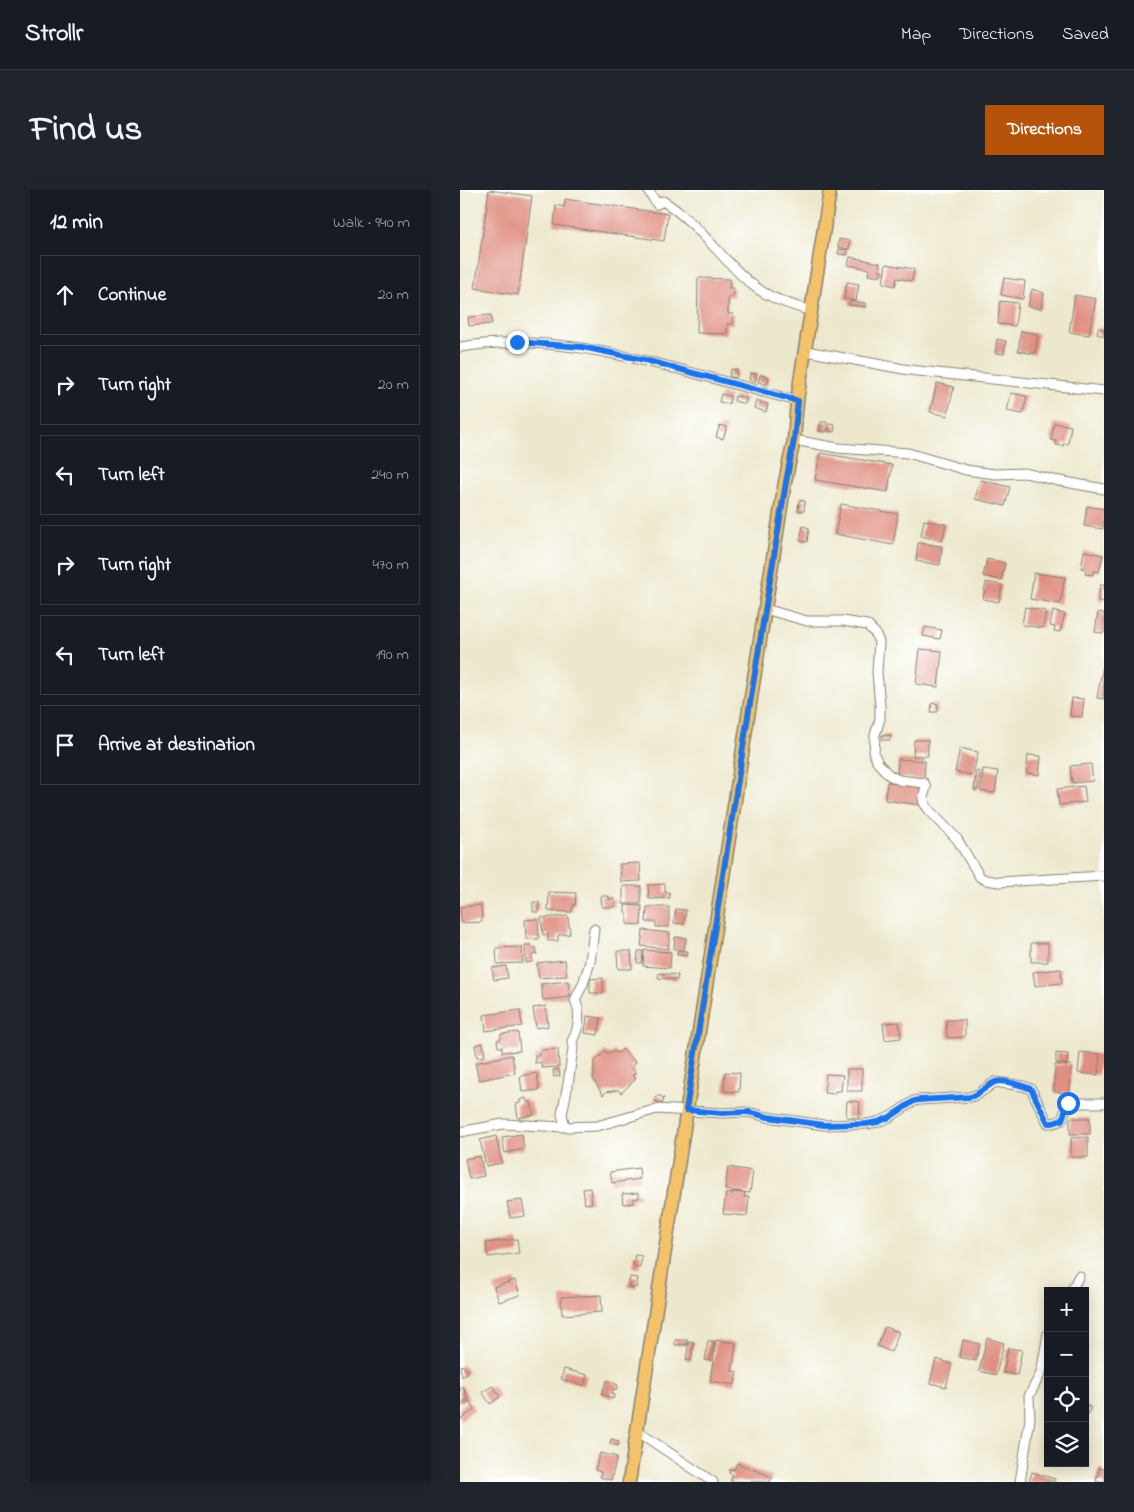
<!DOCTYPE html>
<html lang="en">
<head>
<meta charset="utf-8">
<style>
	:root { --surface:#171b24; --page:#20242c; --text:#f1f3f6; --muted:#9ea1a6; --line:#363941; --accent:#b45309 }
	body { margin:0; font-family:"Indie Flower",sans-serif; background:var(--page); color:var(--text) }
	.controls { position:absolute; right:15px; bottom:15px; display:grid; overflow:hidden; border-radius:0px; box-shadow:0 2px 12px #0003 }
	.controls button { width:45px; height:45px; display:grid; place-items:center; padding:0; border:0; border-bottom:1px solid var(--line); background:var(--surface); color:var(--text); font:25px sans-serif }
	.stop { position:absolute; width:15px; height:15px; margin:-11px; border:4px solid #1a73e8; border-radius:50%; background:#fff }
	.stop.end { background:#1a73e8; border-color:#fff; box-shadow:0 1px 5px #0008 }
	.list { margin:0; padding:0; list-style:none }
	h2 { display:flex; justify-content:space-between; align-items:center; height:65px; margin:0; padding:0 20px; font-size:21px }
	h2 small { font-size:16px; font-weight:400; color:var(--muted) }
	.list li { display:grid; grid-template-columns:32px 1fr auto; gap:15px; align-items:center; box-sizing:border-box; height:80px; margin:0 10px 10px; padding:0 10px; border:1px solid var(--line); border-radius:0px }
	.list b { display:block; font-size:19px; white-space:nowrap }
	.list em { font-size:16px; font-style:normal; color:var(--muted) }
	.icon { flex:none; width:28px; height:28px; fill:none; stroke:currentColor; stroke-width:2; stroke-linecap:round; stroke-linejoin:round }
	.map { position:relative; flex:none; width:644px; height:1292px; overflow:hidden; border-radius:0px }
	header { display:flex; align-items:center; gap:30px; box-sizing:border-box; height:70px; padding:0 25px; background:var(--surface); border-bottom:1px solid var(--line) }
	header strong { font-size:24px }
	nav { display:flex; gap:28px; margin-inline-start:auto; font-size:18px }
	.intro { display:flex; align-items:center; justify-content:space-between; box-sizing:border-box; height:120px; padding:0 30px }
	h1 { margin:0; font-size:35px }
	.button { padding:12px 22px; border-radius:0px; background:var(--accent); color:#fff; font-size:18px; font-weight:700 }
	main { display:flex; gap:30px; padding:0 30px }
	aside { flex:1; background:var(--surface); border-radius:0px; box-shadow:0 2px 12px #0003 }
	.map>svg:first-child { display:block }
	.building { fill:#e08f82 }
	.lines { fill:none; stroke-linecap:round; stroke-linejoin:round }
	.minor-casing { stroke:#848274; stroke-width:11 }
	.primary-casing { stroke:#848274; stroke-width:15 }
	.minor { stroke:#fff; stroke-width:9 }
	.primary { stroke:#f3c26a; stroke-width:12 }
	.route { stroke:#1a73e8; stroke-width:6 }
</style>
</head>
<body>
<header>
<strong>Strollr</strong>
<nav><a>Map</a><a>Directions</a><a>Saved</a></nav>
</header>
<div class="intro"><h1>Find us</h1><a class="button">Directions</a></div>
<main>
<aside>
<h2>12 min<small>Walk · 940 m</small></h2>
<ul class="list">
<li><svg class="icon" aria-label="ahead" viewBox="0 0 24 24"><path d="M12 20V5M6 11l6-6 6 6"/></svg><div><b>Continue</b></div><em>20 m</em></li>
<li><svg class="icon" aria-label="right" viewBox="0 0 24 24"><path d="M7 20v-9h11M14 6l5 5-5 5"/></svg><div><b>Turn right</b></div><em>20 m</em></li>
<li><svg class="icon" aria-label="left" viewBox="0 0 24 24"><path d="M17 20v-9H6M10 6l-5 5 5 5"/></svg><div><b>Turn left</b></div><em>240 m</em></li>
<li><svg class="icon" aria-label="right" viewBox="0 0 24 24"><path d="M7 20v-9h11M14 6l5 5-5 5"/></svg><div><b>Turn right</b></div><em>470 m</em></li>
<li><svg class="icon" aria-label="left" viewBox="0 0 24 24"><path d="M17 20v-9H6M10 6l-5 5 5 5"/></svg><div><b>Turn left</b></div><em>190 m</em></li>
<li><svg class="icon" aria-label="arrive" viewBox="0 0 24 24"><path d="M6 21V4h12l-3 4 3 4H6"/></svg><div><b>Arrive at destination</b></div></li>
</ul>
</aside>
<div class="map">
<svg width="644" height="1292" viewBox="0 0 644 1292">
	<rect width="100%" height="100%" fill="#fff"/>
	<filter id="ink" filterUnits="userSpaceOnUse"><feTurbulence type="fractalNoise" baseFrequency=".02" numOctaves="2"/><feDisplacementMap in="SourceGraphic" scale="10" xChannelSelector="R" yChannelSelector="G"/><feConvolveMatrix kernelMatrix="1 2 1 2 8 2 1 2 1" color-interpolation-filters="sRGB"/></filter>
	<filter id="wash" filterUnits="userSpaceOnUse"><feTurbulence type="fractalNoise" baseFrequency=".0096" numOctaves="4" result="noise"/><feDisplacementMap in="SourceGraphic" scale="20" xChannelSelector="R" yChannelSelector="G"/><feGaussianBlur stdDeviation="1.12" result="paint"/><feColorMatrix in="noise" values="0 0 0 0 0 0 0 0 0 0 0 0 0 0 0 0 0 1.4 0 .05"/><feComposite in="paint" operator="in"/></filter>
	<g filter="url(#wash)">
		<rect width="100%" height="100%" fill="#ede8cd"/>
		<g id="blocks">
			<path class="building" d="M29,0L72,6L58,105L15,98Z
				M105,9L208,24L204,51L94,35L96,15L104,17Z
				M379,49L390,51L389,59L378,57Z
				M379,59L388,60L387,65L378,64Z
				M390,67L420,73L419,80L422,81L421,85L418,84V87L408,85L409,79L388,75Z
				M426,74L454,79L452,91L437,88L435,96L423,93Z
				M238,88L270,89L269,98H274L273,107H268V124H273V134H267V144L237,143Z
				M544,88L565,91L563,109L541,105Z
				M387,92L399,94L396,111L384,109Z
				M572,99L584,103L581,119L568,116Z
				M615,105L636,109L629,145L609,142Z
				M389,111L406,113V117L389,115Z
				M540,111L558,113L555,136L538,134Z
				M31,125L32,134L9,136L8,127Z
				M638,138L644,139V146L637,144Z
				M561,141L578,144L575,164L558,161Z
				M537,149L546,151L544,164L535,163Z
				M271,179L277,180L276,188L269,186Z
				M290,183L297,184L295,192L289,190Z
				M300,185L309,187L307,195L298,192Z
				M477,193L494,197L487,226L470,222Z
				M551,203L567,206L563,224L547,221Z
				M261,204L270,206L269,214L259,212Z
				M275,206L286,208L285,214L274,211Z
				M296,211L308,214L306,222L294,218Z
				M361,232H367L366,242L359,241Z
				M594,233L611,236L608,254L604,253L603,256L596,255V251L591,250Z
				M369,234L375,235L374,242L368,241Z
				M260,235L267,237L263,249L256,247Z
				M360,263L432,275L428,302L355,290Z
				M520,290L550,297L545,316L515,309Z
				M339,310L345,311L344,321H338Z
				M381,314L438,324L433,355L375,344Z
				M627,316L644,319L643,339L624,336Z
				M464,330L486,334L482,351L461,346Z
				M343,336L349,338L347,352L340,351Z
				M458,353L482,356L480,375L456,371Z
				M624,361L643,365L639,382L634,381L633,385L625,384L626,379L621,378Z
				M527,369L545,373L541,390L523,386Z
				M574,383L605,387L600,414L570,409Z
				M526,392L542,395L539,412L523,409Z
				M640,395H644V412L638,411Z
				M565,417L586,421L583,438L562,435Z
				M593,421L605,424L600,442L594,441L595,437L590,436Z
				M638,422L644,423V443L635,442Z
				M465,437L482,440L480,449L463,446Z
				M460,459L482,461L478,497L456,494Z
				M643,476H644V509L637,508Z
				M612,508L624,509L622,527L610,526Z
				M472,513L478,514V522H471Z
				M422,545H431L430,550H422Z
				M454,550H468V566H453Z
				M500,558L518,562L513,585L495,582Z
				M568,565L581,566L579,585L566,583Z
				M438,569L465,571L464,590L437,587Z
				M631,574L633,591L612,593L610,576Z
				M523,579L538,581L535,603L520,601Z
				M516,581L520,582L518,600H514Z
				M427,592L462,597L460,615L425,610Z
				M624,596L626,612L599,615L597,599Z
				M180,673L181,691L161,692L160,674Z
				M205,694V702H209L210,708L189,709L188,695Z
				M163,696H181V714H163Z
				M89,702L116,703L115,715H113L112,722L88,721Z
				M141,706H149V709H155V717H142Z
				M73,712H79L78,722H73Z
				M21,715L22,732L1,733L0,717Z
				M165,715L182,716L181,735L167,734V723L165,722Z
				M187,717H209V737H196V732H186Z
				M216,719L226,720L224,734L214,733Z
				M108,726L110,744L98,745V751H88V744L83,745L81,728Z
				M78,729L79,749H66L65,730Z
				M183,740L210,743L208,759L181,756Z
				M215,747L226,748L224,760L214,759Z
				M571,753H588V772H571Z
				M65,755H71L72,758H76L77,764L72,765V772L66,773Z
				M62,757L63,773L37,774L36,758Z
				M184,760L211,762L210,778L183,776Z
				M157,761H171L172,779H158Z
				M178,761H183L182,773H177Z
				M217,761H228L227,766L217,765Z
				M105,770L107,786L79,788L77,773Z
				M46,776L48,788L34,790L32,778Z
				M601,779L602,793L575,796L573,782Z
				M199,783L218,785L217,790L198,788Z
				M143,788V803H130V789Z
				M108,791L110,807L83,810L81,794Z
				M86,816L88,836L76,838L73,818Z
				M60,820L62,836L26,841L24,825Z
				M127,826L141,828L138,845L125,843Z
				M486,830H505V847L487,848Z
				M439,832L441,848L425,850L423,833Z
				M58,842L60,861L42,862V857H38L37,850L41,849V844Z
				M23,853L25,866L17,867L15,855Z
				M98,859L99,877L82,878L81,872L75,873V865H80V860Z
				M162,859L176,873L173,874L172,878L176,883L173,884V887L176,889L161,903L158,900L146,902L143,905L133,889L134,887V872L145,861L147,863H152V861L159,863Z
				M620,862L640,864L638,885L618,883Z
				M596,863L608,864L607,875L596,873Z
				M52,865L55,883L19,890L15,873Z
				M595,875H611L610,903L594,902Z
				M99,879L100,886L94,887L93,880Z
				M387,879H402V901H387Z
				M265,882L280,883L279,902L264,901Z
				M77,883L79,900L62,902L60,886Z
				M366,884L383,885L381,901H375V904L364,903Z
				M197,905L204,908L202,914L194,910Z
				M66,908L67,912H71L74,925L58,928L56,914L60,913V910Z
				M387,911L400,912L399,928L386,927Z
				M610,928H630V944H610Z
				M62,944L64,959L45,963L42,947Z
				M36,946L42,973L26,976L20,950Z
				M628,947V967H611V948Z
				M20,966L24,986L9,989L5,969Z
				M268,977L293,981L290,1003L265,1000Z
				M179,978L180,989L152,993L150,982Z
				M130,998L132,1013L125,1014L123,999Z
				M272,1002L285,1003L284,1007H289L287,1026L263,1024L266,1003L272,1004Z
				M179,1003V1008L173,1009L174,1013L163,1014L162,1004Z
				M62,1010L65,1026L50,1028L47,1012Z
				M57,1049L59,1063L28,1067L26,1053Z
				M175,1065L182,1066L180,1078L173,1077Z
				M170,1087L178,1088L176,1098L168,1097Z
				M55,1090L60,1105L39,1112L34,1097Z
				M141,1105L142,1122L102,1125L101,1107Z
				M425,1137L439,1142L431,1162L417,1156Z
				M527,1148L544,1153L536,1185L519,1181Z
				M215,1150H227V1155H215Z
				M256,1150L276,1153L272,1181L277,1182L275,1195L250,1191Z
				M503,1150L520,1154L516,1171L499,1167Z
				M229,1151L234,1152L231,1171L226,1170Z
				M248,1151H254L251,1171L245,1170Z
				M548,1158L562,1160L557,1185L543,1183Z
				M476,1169L492,1174L486,1197L470,1193Z
				M2,1175L8,1182L2,1187L0,1177Z
				M104,1179L127,1185L124,1196L101,1189Z
				M147,1190L158,1195L156,1200L153,1199L151,1204L154,1205L153,1209L141,1204Z
				M2,1196L9,1209L0,1213V1197Z
				M33,1196L40,1207L30,1214L22,1202Z
				M9,1211L15,1219L0,1230V1217Z
				M625,1215L631,1218L625,1230Z
				M151,1249L159,1251L158,1256L150,1254Z
				M140,1263L157,1267L151,1290L140,1287L141,1282L135,1280Z
				M277,1273L312,1287L310,1292L270,1291L273,1285L269,1283L270,1279L274,1280Z
				M639,1278L644,1279V1292H636Z
				M572,1282L595,1289L594,1292H569Z"/>
		</g>
	</g>
	<g filter="url(#ink)">
		<use href="#blocks" fill-opacity="0" stroke="#848274" stroke-width="1"/>
		<g class="lines">
			<defs>
				<path id="minor" d="M188,0L197,14L203,11C237,32 259,66 289,92C307,108 329,114 351,121
					M0,157C77,144 153,162 226,181C263,191 300,201 337,211
					M346,161L449,180L644,201
					M334,250L378,258L448,263L506,280L535,284L565,283L594,290L644,299
					M305,419L347,431H383L407,435L415,443L419,452L417,482L420,516V529L415,545L414,564L418,573L429,585L439,590L464,593L466,597L463,608L464,613L469,620L497,649L520,687L526,690L539,692L644,686
					M105,937L102,924L108,894L113,858L112,851C119,839 121,822 115,810L123,794L130,772L134,739
					M0,942L43,934L105,937L137,936L197,919L262,923L288,922L307,927L364,935L406,934L418,932L430,927L454,911L459,910L510,907L518,904L535,892L563,896L571,899L588,933H593L602,930L608,913H644
					M611,1101L619,1086
					M177,1241L253,1292
					M560,1292L570,1229L569,1206L581,1183L588,1144"/>
				<path id="primary" d="M169,1292L291,507L325,292L334,250L337,211L370,0"/>
			</defs>
			<use href="#minor" class="minor-casing"/>
			<use href="#primary" class="primary-casing"/>
			<use href="#minor" class="minor"/>
			<use href="#primary" class="primary"/>
		</g>
	</g>
	<g class="lines" filter="url(#ink)">
		<path class="route" d="M57,152L122,157L185,170L338,211L334,250L326,292L291,507L226,920L262,923L288,922L308,927L364,935L406,934L418,932L430,927L454,911L459,910L510,907C520,904 526,896 535,892C542,889 564,896 571,899L588,933H593L602,930L608,913"/>
	</g>
</svg>
<div class="controls">
<button>+</button>
<button>−</button>
<button><svg class="icon" aria-label="locate" viewBox="0 0 24 24"><circle cx="12" cy="12" r="6"/><path d="M12 2v4M12 18v4M2 12h4M18 12h4"/></svg></button>
<button><svg class="icon" aria-label="layers" viewBox="0 0 24 24"><path d="M12 4l9 5-9 5-9-5zM3 14l9 5 9-5"/></svg></button>
</div>
<div class="stop" style="left:608px;top:913px"></div>
<div class="stop end" style="left:57px;top:152px"></div>
</div>
</main>
</body>
</html>
